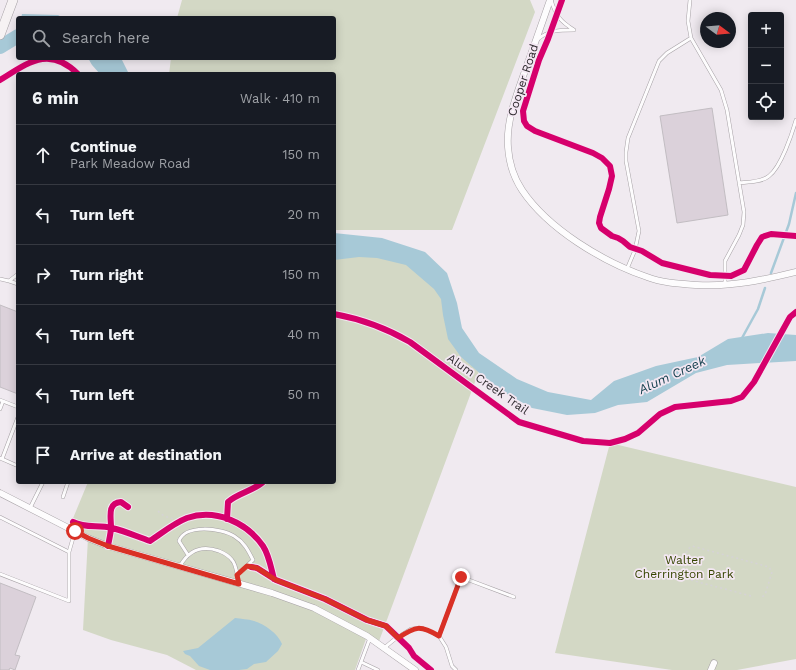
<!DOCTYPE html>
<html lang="en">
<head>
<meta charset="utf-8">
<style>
	:root { --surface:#171b24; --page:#20242c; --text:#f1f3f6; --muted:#9ea1a6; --line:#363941 }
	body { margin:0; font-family:"Work Sans",sans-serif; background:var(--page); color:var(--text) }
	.controls { position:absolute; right:12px; top:12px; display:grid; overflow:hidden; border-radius:4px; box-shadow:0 2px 10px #0003 }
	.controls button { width:36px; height:36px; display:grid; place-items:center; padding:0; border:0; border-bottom:1px solid var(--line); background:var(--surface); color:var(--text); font:20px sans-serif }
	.compass { position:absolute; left:700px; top:12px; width:36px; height:36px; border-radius:50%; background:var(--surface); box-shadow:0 2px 10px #0003; rotate:106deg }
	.stop { position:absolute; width:12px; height:12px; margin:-9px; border:3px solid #d93025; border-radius:50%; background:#fff }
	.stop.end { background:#d93025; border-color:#fff; box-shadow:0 1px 4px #0008 }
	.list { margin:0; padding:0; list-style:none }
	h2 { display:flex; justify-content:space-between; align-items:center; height:52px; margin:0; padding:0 16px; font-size:17px }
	h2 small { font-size:13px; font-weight:400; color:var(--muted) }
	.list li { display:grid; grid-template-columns:26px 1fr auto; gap:12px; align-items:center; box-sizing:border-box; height:60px; padding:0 16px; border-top:1px solid var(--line) }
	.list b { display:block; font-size:15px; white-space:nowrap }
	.list p { margin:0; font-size:13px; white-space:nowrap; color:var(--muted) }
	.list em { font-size:13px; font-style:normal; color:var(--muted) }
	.icon { flex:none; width:22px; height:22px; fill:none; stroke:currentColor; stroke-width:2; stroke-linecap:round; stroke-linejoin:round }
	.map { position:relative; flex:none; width:796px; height:670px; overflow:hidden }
	.search { position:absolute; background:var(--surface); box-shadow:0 2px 10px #0003; left:16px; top:16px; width:320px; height:44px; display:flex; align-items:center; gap:10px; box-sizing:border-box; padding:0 14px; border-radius:4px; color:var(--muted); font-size:15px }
	.panel { position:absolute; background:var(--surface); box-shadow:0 2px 10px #0003; left:16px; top:72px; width:320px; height:412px; border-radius:4px }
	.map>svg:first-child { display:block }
	.green { fill:#d3d8c5 }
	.water { fill:#a7c9d7 }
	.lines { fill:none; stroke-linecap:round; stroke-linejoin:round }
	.stream { stroke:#a7c9d7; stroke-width:2.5 }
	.river { stroke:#a7c9d7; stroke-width:14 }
	.building { fill:#dbd1da; stroke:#c2bdc2 }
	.service-casing { stroke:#a6a1a5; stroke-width:4 }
	.minor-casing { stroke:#a6a1a5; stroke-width:7 }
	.secondary-casing { stroke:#a6a1a5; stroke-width:10 }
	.path { stroke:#d5d3d5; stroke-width:1.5; stroke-dasharray:2 3; stroke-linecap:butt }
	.service { stroke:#fdfcfd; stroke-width:3 }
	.minor { stroke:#fdfcfd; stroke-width:6 }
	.secondary { stroke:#f6f2f3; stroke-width:9 }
	.cycleway-casing { stroke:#f3e7f2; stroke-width:8 }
	.cycleway { stroke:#d6006c; stroke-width:6 }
	.route { stroke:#d93025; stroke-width:5 }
	.labels { text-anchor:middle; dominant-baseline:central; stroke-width:3.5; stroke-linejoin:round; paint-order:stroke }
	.street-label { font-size:12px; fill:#2e2a2e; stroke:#f3e7f2 }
	.park-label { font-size:12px; fill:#364500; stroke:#f3e7f2 }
	.water-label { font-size:13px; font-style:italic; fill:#103d4b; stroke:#f3e7f2 }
</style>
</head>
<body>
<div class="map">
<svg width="796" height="670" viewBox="0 0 796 670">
	<rect width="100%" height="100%" fill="#f0eaf0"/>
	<path class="green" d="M182,0H530L535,12L452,230H334V74H169L171,58H334V18H177Z
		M334,244L411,258L445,285L457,335L482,363L378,644L367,636L355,670H196L167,655L111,640L83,630L88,538L69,528L88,482H334Z
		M610,443L796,487V659L737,670H672L555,653Z"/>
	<path class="water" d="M22,14L58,15L64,18H21Z
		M88,58H121L129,74H100L92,65Z
		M334,233L382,238L425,252L447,273L457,303L462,328L479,353L517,379L548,392L591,400L614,381L656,366L698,357L728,339L768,333L796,335V361L727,365L696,373L647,402L618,405L595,413L567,415L532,408L507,394L483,376L461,357L448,339L443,315L441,299L434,289L406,265L377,258L359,257L334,260Z
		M235,618C241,619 248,619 254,621C265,624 278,634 282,644L278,651L266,662L254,664L247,669L239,670H210L199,666L190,656L185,654L183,651L198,648Z"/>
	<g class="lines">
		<path class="stream" d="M771,273L789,224L796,193
			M742,338L758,309L765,288"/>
		<path class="river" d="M0,47L18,36"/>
	</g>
	<path class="building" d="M712,108L728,215L677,223L660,116Z
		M0,305L18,312V394L0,387Z
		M0,583L36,597L15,655L20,656L15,670L10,668L9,670H0Z"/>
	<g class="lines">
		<defs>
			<path id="service" d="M551,0C556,16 560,21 574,30
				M690,0L688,21L691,38L721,90L727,110L744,212L743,225L739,235L725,261V285
				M538,39C549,30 560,30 574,30
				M739,183C749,182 762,182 769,176C781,167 792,134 796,120
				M627,269L635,250L639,231L626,161V152L628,138L659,61L667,53L691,38
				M0,279L9,281L18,274
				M9,281L18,284
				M0,400L18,407
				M0,409L3,401
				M0,458L18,466
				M2,459L18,417
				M63,497L68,482
				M30,508L43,482
				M0,517L69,552
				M188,555L179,541C185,524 221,528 234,536C244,542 248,550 253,560L237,575
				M180,566C189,550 202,545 219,551C224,553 229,556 232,560C237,565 237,577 239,584
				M0,574L69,601V552L75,531
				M439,636L461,577L514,597
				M384,648L395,639L411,629L422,628L439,636L446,647L452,666L456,670
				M361,662L378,670
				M358,670L370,638"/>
			<path id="minor" d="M550,0C542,23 534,46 526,68C517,94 506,120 508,147C509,162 514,178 522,190C548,229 603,262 647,277C662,283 681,284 697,285C731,287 763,280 796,272
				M0,493L88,538L108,546L272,593L314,608L367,636L415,670
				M711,670L714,663"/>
			<path id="secondary" d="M0,35L13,0"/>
		</defs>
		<use href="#service" class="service-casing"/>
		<use href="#minor" class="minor-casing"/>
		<use href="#secondary" class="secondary-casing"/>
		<path class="path" d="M158,511C165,519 171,516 178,522
			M751,596L687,579L682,574L687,550L692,546L769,567L772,572L765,595L760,598"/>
		<use href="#service" class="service"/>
		<use href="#minor" class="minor"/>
		<use href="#secondary" class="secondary"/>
		<defs>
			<path id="cycleway" d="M562,0L548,39L539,60L523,111L524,121L527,126L535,131L593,153L602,158L610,166L612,176L609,189L600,217L599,223L601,228L612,236L618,238L623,241L630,247L642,251L662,263L710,275L731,276L744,270L757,245L762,237L771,234L796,236
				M0,80C28,63 49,45 78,74
				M334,314C361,319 386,328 410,342L519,422L583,441L610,443L625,439L638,433L660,414L675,407L731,401L742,397L754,382L790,317L796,312
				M227,519L228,502C238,493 253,491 263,482
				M73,522C86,529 99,524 112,528C125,531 138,537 150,541C162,533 174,523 187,518C216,508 247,523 263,546C269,555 271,568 274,579
				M108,546C109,540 111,533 111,527C111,517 107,503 121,502L128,507
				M251,567L257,568L276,580L325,599L367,620L386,626L409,648L414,656L431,670"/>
		</defs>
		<use href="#cycleway" class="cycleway-casing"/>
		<use href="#cycleway" class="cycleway"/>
	</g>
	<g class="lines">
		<path class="route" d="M75,531L88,538L108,546L239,584L237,575L247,566L257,568L276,580L325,599L367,620L386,626L398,638C416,626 420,625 439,636L461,577"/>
	</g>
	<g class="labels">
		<g class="street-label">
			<text transform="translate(523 80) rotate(-72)">Cooper Road</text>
			<text transform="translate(488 384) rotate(35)">Alum Creek Trail</text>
		</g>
		<g class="park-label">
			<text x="684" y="560">Walter<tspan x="684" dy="14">Cherrington Park</tspan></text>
		</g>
		<g class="water-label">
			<text transform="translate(672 375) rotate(-25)">Alum Creek</text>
		</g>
	</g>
</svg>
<div class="controls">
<button>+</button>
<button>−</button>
<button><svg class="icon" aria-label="locate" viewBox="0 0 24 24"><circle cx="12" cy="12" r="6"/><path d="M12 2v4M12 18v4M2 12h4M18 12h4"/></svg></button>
</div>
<svg class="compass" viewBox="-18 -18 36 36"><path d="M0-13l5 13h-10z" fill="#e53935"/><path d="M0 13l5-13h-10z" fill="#9ea1a6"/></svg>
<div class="stop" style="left:75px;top:531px"></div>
<div class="stop end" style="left:461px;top:577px"></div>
<div class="search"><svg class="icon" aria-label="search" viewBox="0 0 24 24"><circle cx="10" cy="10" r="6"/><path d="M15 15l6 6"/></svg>Search here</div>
<section class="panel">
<h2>6 min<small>Walk · 410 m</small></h2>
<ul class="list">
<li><svg class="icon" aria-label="ahead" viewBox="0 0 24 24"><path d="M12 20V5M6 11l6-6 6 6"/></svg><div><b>Continue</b><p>Park Meadow Road</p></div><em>150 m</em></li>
<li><svg class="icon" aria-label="left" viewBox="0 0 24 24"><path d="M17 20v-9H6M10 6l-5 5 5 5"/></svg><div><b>Turn left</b></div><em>20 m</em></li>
<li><svg class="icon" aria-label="right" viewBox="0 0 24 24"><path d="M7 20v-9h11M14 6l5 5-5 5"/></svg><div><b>Turn right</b></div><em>150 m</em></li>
<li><svg class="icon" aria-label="left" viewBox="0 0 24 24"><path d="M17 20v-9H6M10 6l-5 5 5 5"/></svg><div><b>Turn left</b></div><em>40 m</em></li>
<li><svg class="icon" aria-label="left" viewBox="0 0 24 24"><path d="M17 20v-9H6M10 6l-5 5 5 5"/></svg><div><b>Turn left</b></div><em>50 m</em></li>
<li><svg class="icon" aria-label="arrive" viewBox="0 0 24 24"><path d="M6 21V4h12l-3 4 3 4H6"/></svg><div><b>Arrive at destination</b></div></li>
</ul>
</section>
</div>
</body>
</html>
